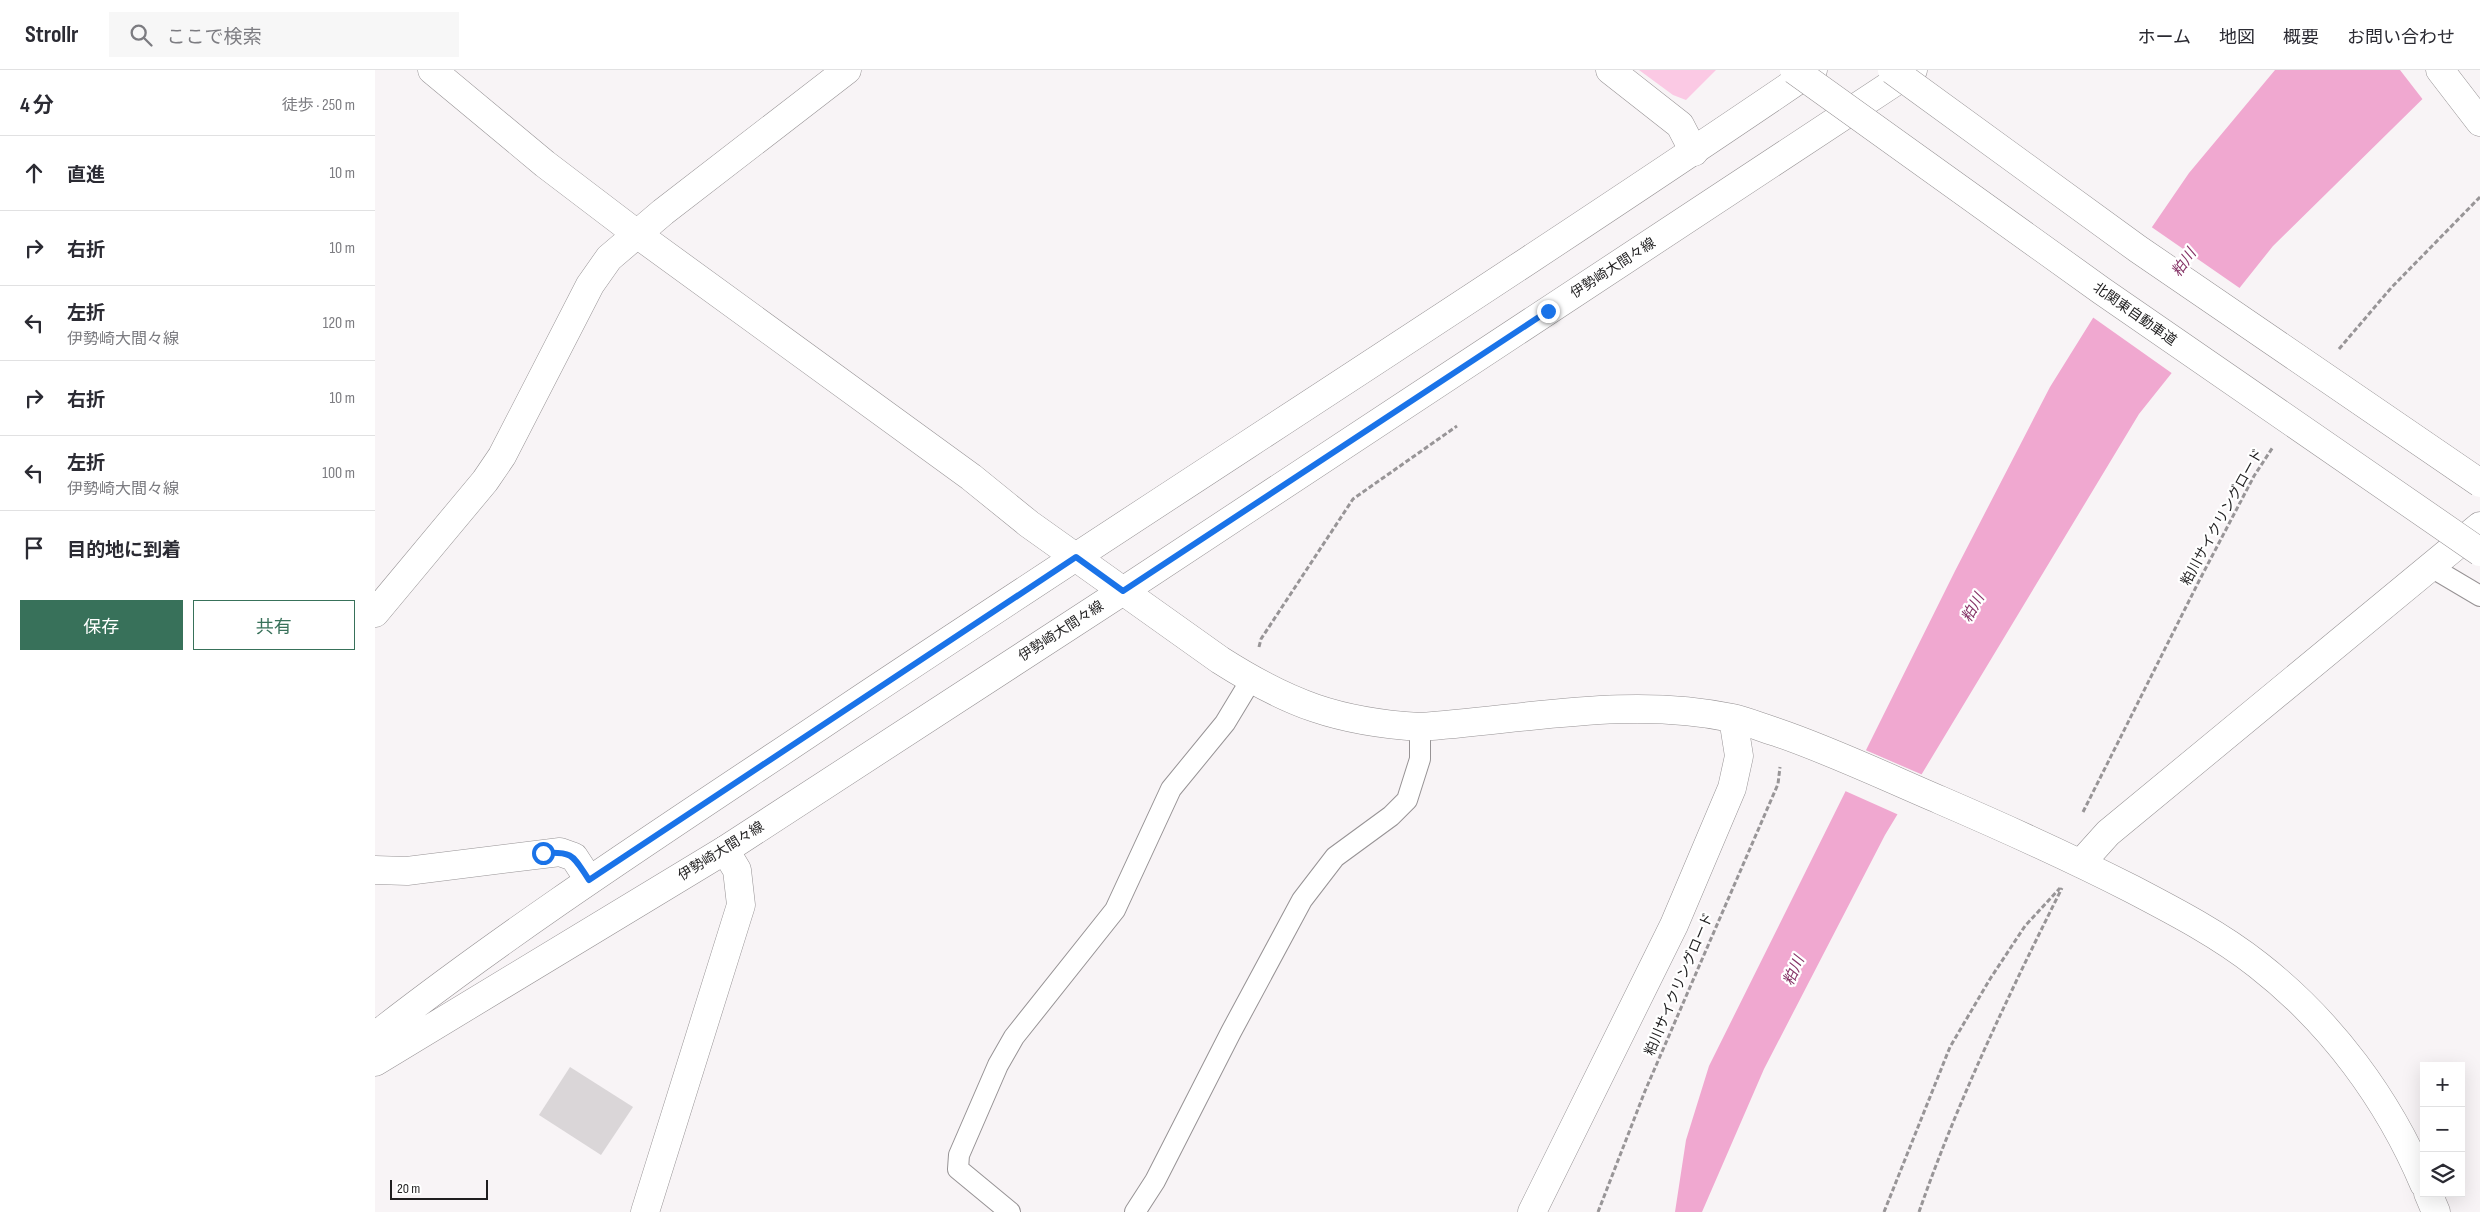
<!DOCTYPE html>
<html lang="ja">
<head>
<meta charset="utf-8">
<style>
	:root { --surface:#fff; --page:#f7f7f7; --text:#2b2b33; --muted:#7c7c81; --line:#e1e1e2; --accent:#38715a }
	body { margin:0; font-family:"Sofia Sans Condensed","Noto Sans JP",sans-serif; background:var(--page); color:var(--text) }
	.controls { position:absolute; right:15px; bottom:15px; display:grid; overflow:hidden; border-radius:0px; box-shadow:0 5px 20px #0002 }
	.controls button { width:45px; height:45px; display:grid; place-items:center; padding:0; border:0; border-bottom:1px solid var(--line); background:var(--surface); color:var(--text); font:25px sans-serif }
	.scale { position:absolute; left:15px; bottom:12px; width:98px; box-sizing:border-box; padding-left:5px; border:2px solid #1f1e1f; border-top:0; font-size:14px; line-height:18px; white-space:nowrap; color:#1f1e1f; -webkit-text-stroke:4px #fff; paint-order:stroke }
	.stop { position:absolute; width:15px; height:15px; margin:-11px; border:4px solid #1a73e8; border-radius:50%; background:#fff }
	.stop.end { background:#1a73e8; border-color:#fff; box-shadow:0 1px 5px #0008 }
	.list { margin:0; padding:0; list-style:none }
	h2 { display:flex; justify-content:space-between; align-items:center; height:65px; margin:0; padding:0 20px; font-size:21px }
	h2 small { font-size:16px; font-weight:400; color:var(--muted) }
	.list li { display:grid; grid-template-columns:32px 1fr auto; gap:15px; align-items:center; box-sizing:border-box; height:75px; padding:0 20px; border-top:1px solid var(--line) }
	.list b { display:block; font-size:19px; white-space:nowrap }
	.list p { margin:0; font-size:16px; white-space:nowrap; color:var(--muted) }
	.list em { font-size:16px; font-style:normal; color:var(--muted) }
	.actions { display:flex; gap:10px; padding:15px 20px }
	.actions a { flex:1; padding:11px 0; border:1px solid var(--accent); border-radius:0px; text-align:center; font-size:18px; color:var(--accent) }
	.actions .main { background:var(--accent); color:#fff }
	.icon { flex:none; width:28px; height:28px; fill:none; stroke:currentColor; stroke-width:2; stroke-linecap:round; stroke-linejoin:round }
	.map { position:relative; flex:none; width:2105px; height:1142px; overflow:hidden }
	header { display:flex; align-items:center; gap:30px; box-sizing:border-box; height:70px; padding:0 25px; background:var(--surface); border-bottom:1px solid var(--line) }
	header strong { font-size:24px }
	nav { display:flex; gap:28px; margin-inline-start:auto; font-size:18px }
	.search { width:350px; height:45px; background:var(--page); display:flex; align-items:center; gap:12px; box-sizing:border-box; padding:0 18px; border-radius:0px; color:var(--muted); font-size:19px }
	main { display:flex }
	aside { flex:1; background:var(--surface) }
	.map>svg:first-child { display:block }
	.green { fill:#fbc9e4 }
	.water { fill:#f0a8d0 }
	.pier { fill:#f8f4f6 }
	.building { fill:#dad6d8 }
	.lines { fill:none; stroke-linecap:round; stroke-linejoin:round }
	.lane-casing { stroke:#979395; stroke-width:22 }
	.street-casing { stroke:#979395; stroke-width:29 }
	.secondary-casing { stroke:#979395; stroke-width:29 }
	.primary-casing { stroke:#979395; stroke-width:29 }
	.highway-casing { stroke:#979395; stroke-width:29 }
	.path { stroke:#989597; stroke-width:3; stroke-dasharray:5 2.5; stroke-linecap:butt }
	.lane { stroke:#fff; stroke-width:20 }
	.street { stroke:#fff; stroke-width:28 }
	.secondary { stroke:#fff; stroke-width:28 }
	.primary { stroke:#fff; stroke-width:28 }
	.highway { stroke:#fff; stroke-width:28 }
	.highway-bridge-casing { stroke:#979395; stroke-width:29; stroke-linecap:butt }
	.highway-bridge { stroke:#fff; stroke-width:28 }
	.route { stroke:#1a73e8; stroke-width:6 }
	.labels { text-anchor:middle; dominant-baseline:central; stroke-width:4.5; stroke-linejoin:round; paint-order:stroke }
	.street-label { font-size:14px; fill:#1f1e1f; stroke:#fff }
	.water-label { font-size:15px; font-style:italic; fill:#863467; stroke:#fff }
</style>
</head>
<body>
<header>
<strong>Strollr</strong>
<div class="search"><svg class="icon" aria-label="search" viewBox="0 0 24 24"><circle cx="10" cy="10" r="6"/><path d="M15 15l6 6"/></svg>ここで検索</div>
<nav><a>ホーム</a><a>地図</a><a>概要</a><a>お問い合わせ</a></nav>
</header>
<main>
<aside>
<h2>4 分<small>徒歩 · 250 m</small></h2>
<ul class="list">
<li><svg class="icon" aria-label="ahead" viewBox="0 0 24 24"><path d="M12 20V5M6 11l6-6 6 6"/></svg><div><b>直進</b></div><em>10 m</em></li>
<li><svg class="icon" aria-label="right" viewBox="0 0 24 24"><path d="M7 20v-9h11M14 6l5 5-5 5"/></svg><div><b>右折</b></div><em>10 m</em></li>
<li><svg class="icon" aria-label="left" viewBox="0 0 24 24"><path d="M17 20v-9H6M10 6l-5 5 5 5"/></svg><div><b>左折</b><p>伊勢崎大間々線</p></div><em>120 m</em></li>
<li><svg class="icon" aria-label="right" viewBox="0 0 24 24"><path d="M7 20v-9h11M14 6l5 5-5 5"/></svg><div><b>右折</b></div><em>10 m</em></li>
<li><svg class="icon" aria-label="left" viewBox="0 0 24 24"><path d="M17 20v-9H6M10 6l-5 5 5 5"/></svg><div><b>左折</b><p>伊勢崎大間々線</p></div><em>100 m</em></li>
<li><svg class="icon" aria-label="arrive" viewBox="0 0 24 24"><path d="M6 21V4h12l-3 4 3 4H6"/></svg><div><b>目的地に到着</b></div></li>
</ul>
<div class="actions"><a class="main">保存</a><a>共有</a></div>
</aside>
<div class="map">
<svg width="2105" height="1142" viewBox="0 0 2105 1142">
	<rect width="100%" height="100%" fill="#f8f4f6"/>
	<path class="green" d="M1264,0H1341L1311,30L1298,25Z"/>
	<path class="water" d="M1900,0H2077L1898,176L1764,344L1510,765L1389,999L1327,1142H1300L1311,1070L1334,996L1580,501L1675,317L1751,195L1814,103Z"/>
	<path class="pier" d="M2025,0H2080L2049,31Z
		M1775,156L1866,219L1798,304L1716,246Z
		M1488,679L1548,705L1524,745L1468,720Z"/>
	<path class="building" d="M195,997L258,1037L226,1085L164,1045Z"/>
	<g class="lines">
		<defs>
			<path id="lane" d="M2056,497L2105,526
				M635,1142L583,1099L584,1085L623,995L639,967L740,840L796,719L850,653L876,610
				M760,1142L780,1111L856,962L927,830L960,787L1016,746L1032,730L1045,689V657"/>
			<path id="street" d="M1235,0L1305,55L1319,82
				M0,543L110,411L127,386L215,215L234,188L288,142L472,0
				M1706,793L1733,763L2105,456
				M0,800L32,801L185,782L199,787L214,810"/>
			<path id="secondary" d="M57,0L170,94L262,164L596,407L654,454L845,590C914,634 963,652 1045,657C1148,650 1254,626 1357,648C1372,651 1387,658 1401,662C1457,681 1511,707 1565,730C1630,758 1694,787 1757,819C1801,842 1845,865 1883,895C1956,952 2013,1029 2049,1114
				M2053,1123L2061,1142
				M270,1142L366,835L362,800L350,780
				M1157,1142L1299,855L1357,718L1364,686L1358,648"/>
			<path id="primary" d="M0,966C151,848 313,745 472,638C793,424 1119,217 1438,0
				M0,992L350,780L748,521L1538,0"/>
			<path id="highway" d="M2065,0L2105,52"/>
		</defs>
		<use href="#lane" class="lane-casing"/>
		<use href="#street" class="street-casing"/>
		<use href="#secondary" class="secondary-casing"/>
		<use href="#primary" class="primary-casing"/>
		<use href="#highway" class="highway-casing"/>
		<path class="path" d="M1964,279L2016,218L2105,127
			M884,577L886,569L978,429L1082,356
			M1708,742L1824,511L1879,406L1898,377
			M1223,1142L1270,1021L1403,714L1405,697
			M1509,1142L1575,977L1615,909L1650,856L1685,818
			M1544,1142C1583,1030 1634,924 1687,818"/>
		<use href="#lane" class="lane"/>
		<use href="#street" class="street"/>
		<use href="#secondary" class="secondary"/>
		<use href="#primary" class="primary"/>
		<use href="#highway" class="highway"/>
		<defs>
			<path id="highway-bridge" d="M1419,0L1727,221L2105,482
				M1517,0L1763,179L2105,413"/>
		</defs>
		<use href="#highway-bridge" class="highway-bridge-casing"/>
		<use href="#highway-bridge" class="highway-bridge"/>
	</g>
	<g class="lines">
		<path class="route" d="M168,783C199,781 198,786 214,810L701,487L748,521L1173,241"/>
	</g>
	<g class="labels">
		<g class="street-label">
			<text transform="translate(1238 198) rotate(-33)">伊勢崎大間々線</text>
			<text transform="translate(1760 244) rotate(35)">北関東自動車道</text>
			<text transform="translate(1847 447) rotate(-61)">粕川サイクリングロード</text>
			<text transform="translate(686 561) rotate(-33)">伊勢崎大間々線</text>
			<text transform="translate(346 781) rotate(-32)">伊勢崎大間々線</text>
			<text transform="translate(1304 914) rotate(-67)">粕川サイクリングロード</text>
		</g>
		<g class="water-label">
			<text transform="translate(1809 193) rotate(-55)">粕川</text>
			<text transform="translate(1598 538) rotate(-61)">粕川</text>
			<text transform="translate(1419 901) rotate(-66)">粕川</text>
		</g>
	</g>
</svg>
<div class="controls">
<button>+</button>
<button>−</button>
<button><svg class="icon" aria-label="layers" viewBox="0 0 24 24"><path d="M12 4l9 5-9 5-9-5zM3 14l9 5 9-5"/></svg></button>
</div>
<div class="scale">20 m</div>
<div class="stop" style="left:168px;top:783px"></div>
<div class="stop end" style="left:1173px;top:241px"></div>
</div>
</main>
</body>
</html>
